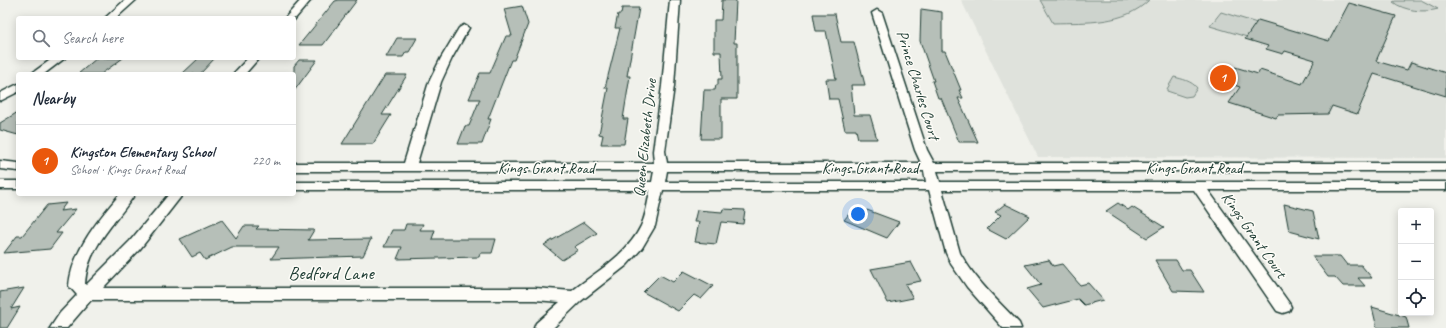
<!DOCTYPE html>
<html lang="en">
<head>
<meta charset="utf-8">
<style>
	:root { --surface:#fff; --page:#f6f6f7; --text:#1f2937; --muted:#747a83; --line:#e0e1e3; --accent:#ea580c }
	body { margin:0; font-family:Caveat,sans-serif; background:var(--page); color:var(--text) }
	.controls { position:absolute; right:12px; bottom:12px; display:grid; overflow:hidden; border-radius:4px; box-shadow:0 2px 10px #0003 }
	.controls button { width:36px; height:36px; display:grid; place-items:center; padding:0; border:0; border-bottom:1px solid var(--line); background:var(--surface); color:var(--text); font:20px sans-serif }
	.you { position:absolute; left:858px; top:214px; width:14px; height:14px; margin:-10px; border:3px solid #fff; border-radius:50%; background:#1a73e8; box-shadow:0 0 0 6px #1a73e833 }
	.badge { display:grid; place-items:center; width:26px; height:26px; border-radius:50%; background:var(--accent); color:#fff; font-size:13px; font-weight:700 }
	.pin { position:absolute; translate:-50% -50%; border:2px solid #fff; box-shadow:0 1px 4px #0006 }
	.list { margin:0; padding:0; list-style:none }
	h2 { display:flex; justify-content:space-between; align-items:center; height:52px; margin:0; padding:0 16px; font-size:17px }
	h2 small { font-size:13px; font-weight:400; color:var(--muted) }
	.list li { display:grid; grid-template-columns:26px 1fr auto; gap:12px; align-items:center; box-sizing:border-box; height:72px; padding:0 16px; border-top:1px solid var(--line) }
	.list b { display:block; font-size:15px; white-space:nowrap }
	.list p { margin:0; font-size:13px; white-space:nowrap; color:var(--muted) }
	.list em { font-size:13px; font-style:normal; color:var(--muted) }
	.icon { flex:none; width:22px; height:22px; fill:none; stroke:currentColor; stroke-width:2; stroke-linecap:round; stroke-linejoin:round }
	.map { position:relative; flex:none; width:1446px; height:328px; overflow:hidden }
	.search { position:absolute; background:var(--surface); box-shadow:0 2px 10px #0003; left:16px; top:16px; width:280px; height:44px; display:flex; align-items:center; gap:10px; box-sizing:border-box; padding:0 14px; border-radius:4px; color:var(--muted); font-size:15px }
	.panel { position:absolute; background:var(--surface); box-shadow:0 2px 10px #0003; left:16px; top:72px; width:280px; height:124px; border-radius:4px }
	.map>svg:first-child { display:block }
	.built { fill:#dfe2dc }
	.green { fill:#cdd3cd; stroke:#768880 }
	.building { fill:#b6bfb8; stroke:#1f3d34 }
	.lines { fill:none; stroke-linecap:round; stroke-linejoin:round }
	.minor-casing { stroke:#1f3d34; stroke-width:3 }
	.minor { fill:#fdfcf7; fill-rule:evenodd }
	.labels { text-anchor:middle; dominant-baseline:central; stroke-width:3; stroke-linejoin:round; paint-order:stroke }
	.street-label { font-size:16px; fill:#1f3d34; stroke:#fdfcf7 }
	.near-street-label { font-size:19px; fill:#1f3d34; stroke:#fdfcf7 }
</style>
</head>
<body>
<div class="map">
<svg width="1446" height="328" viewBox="0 0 1446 328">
	<rect width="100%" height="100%" fill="#f0f1eb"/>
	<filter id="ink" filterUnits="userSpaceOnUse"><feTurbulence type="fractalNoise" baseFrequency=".025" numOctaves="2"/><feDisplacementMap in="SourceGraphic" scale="8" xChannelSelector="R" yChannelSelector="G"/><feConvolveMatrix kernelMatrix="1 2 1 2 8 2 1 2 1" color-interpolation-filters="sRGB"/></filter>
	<g filter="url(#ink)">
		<path class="built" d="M961,0H1446V158L1038,157Z"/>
		<path class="green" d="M1040,0H1149C1124,25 1086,22 1053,23Z
			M1403,0H1421L1438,9C1425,13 1404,11 1393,2L1395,1H1404Z
			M1221,12L1257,23L1247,37L1210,26Z
			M1174,77C1182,79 1192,81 1197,88L1192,96L1185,97L1167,91V89Z"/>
		<path class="building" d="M339,0H357L323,45H299L335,1Z
			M722,0H736L734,43H737V99H721V139H701L704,90H715L716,85H718V79H722L721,52H714V20H721Z
			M1349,3L1396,16L1376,61L1407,70L1411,62L1446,73V96L1374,74L1357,114L1332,106L1328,114L1278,115L1276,118L1229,103L1240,87L1225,82L1235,67L1258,74L1260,70L1302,84L1315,60L1285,51L1283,54L1266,49L1268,46L1245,39L1258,20L1329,41Z
			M522,6L528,24L514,60H511L488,119H491L482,144H458L465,126H469L480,99H469L480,73H490L506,36H512L504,9Z
			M622,8H639L627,76H630L623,119H628L624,144H601L603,135L599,134L608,88H605L620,28H615L618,14H621Z
			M921,9L942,12V51H945L961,90H959L963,98H958L978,142H959L941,98H938L932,81H934L920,41Z
			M813,14H835L841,42H854L865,85H851L854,115H870L877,139H858L856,130H845L838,99H829L826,79H836L826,31H816Z
			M397,38H417L409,52H406L403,57H386Z
			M97,58H123L101,74H78Z
			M199,58H215L200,74H182Z
			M299,60H317L294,91V66Z
			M385,75H407L382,115H391L373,144H342Z
			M18,112V135L0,130V123Z
			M66,203L60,211L76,209L56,233H62L50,249L4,253L17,236H22L47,205Z
			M1118,203L1128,210L1132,207L1164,227L1147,238L1106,211Z
			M1005,204L1030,216L1006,239L987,229L1001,215L995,212Z
			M1284,204L1313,211L1319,239L1289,231Z
			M723,209L745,210L743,224L721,222L716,244L695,242L699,222H694L697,210L722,212Z
			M853,209L864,214L867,210L899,222L887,238L844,220Z
			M222,220L236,238L244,226H259L256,229L314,230L308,240L371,239L363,256L271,259L279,247H232L205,260L200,253L192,257L180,239Z
			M584,222L597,233L574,247L578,250L562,260L544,245Z
			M406,224H423L420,230H435L432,239H496L492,253H480L479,257L397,259L402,247H384L392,230H404Z
			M1312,256H1340L1347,265H1361L1372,278H1358L1365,286H1343L1335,277H1328Z
			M1049,260L1053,266L1062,264L1080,285L1088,283L1103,300L1084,305L1078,299L1043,308L1027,289L1041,285L1025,265Z
			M1155,260H1176L1182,270H1190L1204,292L1173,291Z
			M911,262L921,281L905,284L913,298L888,303L871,269Z
			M684,271L713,286L701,299L694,295L678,311L643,292L660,275L673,282Z
			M24,288L11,309L20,307L7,328H0V292Z
			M1372,307L1406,317L1409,328H1377Z"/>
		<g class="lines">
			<defs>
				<path id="minor" d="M125,0H136L116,18H105Z
					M301,0H311L294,20V18H285Z
					M670,0H680L674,86L665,151L667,163H921L915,150L872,13L877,10L882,13L927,150L934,163H1446V171H937L940,182H1446V190H1208L1289,303L1291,307L1289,311L1283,313L1277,311L1194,190H942L960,253C975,280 998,301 1019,323L1021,328H1003L967,287L951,264L946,253L929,190H663L655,226L642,248L627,265L581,301L553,328H534L536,323L560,302L535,300H91L67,328H50L60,313L77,295L69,286C72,251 98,220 120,194H135C116,223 87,247 85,284L86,285L130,241L169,194H183L140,249L103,288H535L572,291C596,272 627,255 641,226C646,215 648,202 650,190H294V182H652L654,171H294V163H404L429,82L441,58L459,28L464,25L469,28L452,58L441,82L417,163H654L653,151L662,86ZM667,171H924L926,182H665Z
					M53,58H65L44,74H31Z
					M248,58H259L245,74H233Z
					M18,84V92L0,101V93Z
					M0,161L18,163V171L0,169Z
					M0,181H18V189H0Z"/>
			</defs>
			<use href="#minor" class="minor-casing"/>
			<use href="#minor" class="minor"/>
		</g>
	</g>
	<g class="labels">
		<g class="street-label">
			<text transform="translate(918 85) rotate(73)">Prince Charles Court</text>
			<text transform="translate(645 138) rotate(-84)">Queen Elizabeth Drive</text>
			<text x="546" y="168">Kings Grant Road</text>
			<text x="870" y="168">Kings Grant Road</text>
			<text x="1194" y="168">Kings Grant Road</text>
			<text transform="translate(1254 235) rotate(55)">Kings Grant Court</text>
		</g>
		<g class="near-street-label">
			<text x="331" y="273">Bedford Lane</text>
		</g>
	</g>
</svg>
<div class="controls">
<button>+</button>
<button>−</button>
<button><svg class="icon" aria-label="locate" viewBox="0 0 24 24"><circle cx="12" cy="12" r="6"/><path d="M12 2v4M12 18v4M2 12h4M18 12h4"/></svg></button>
</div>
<div class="you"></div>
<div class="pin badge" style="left:1223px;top:78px">1</div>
<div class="search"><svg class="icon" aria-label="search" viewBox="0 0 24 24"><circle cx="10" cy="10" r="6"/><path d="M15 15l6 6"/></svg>Search here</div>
<section class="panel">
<h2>Nearby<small></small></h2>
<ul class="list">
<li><span class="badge">1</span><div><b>Kingston Elementary School</b><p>School · Kings Grant Road</p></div><em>220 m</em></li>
</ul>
</section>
</div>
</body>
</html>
